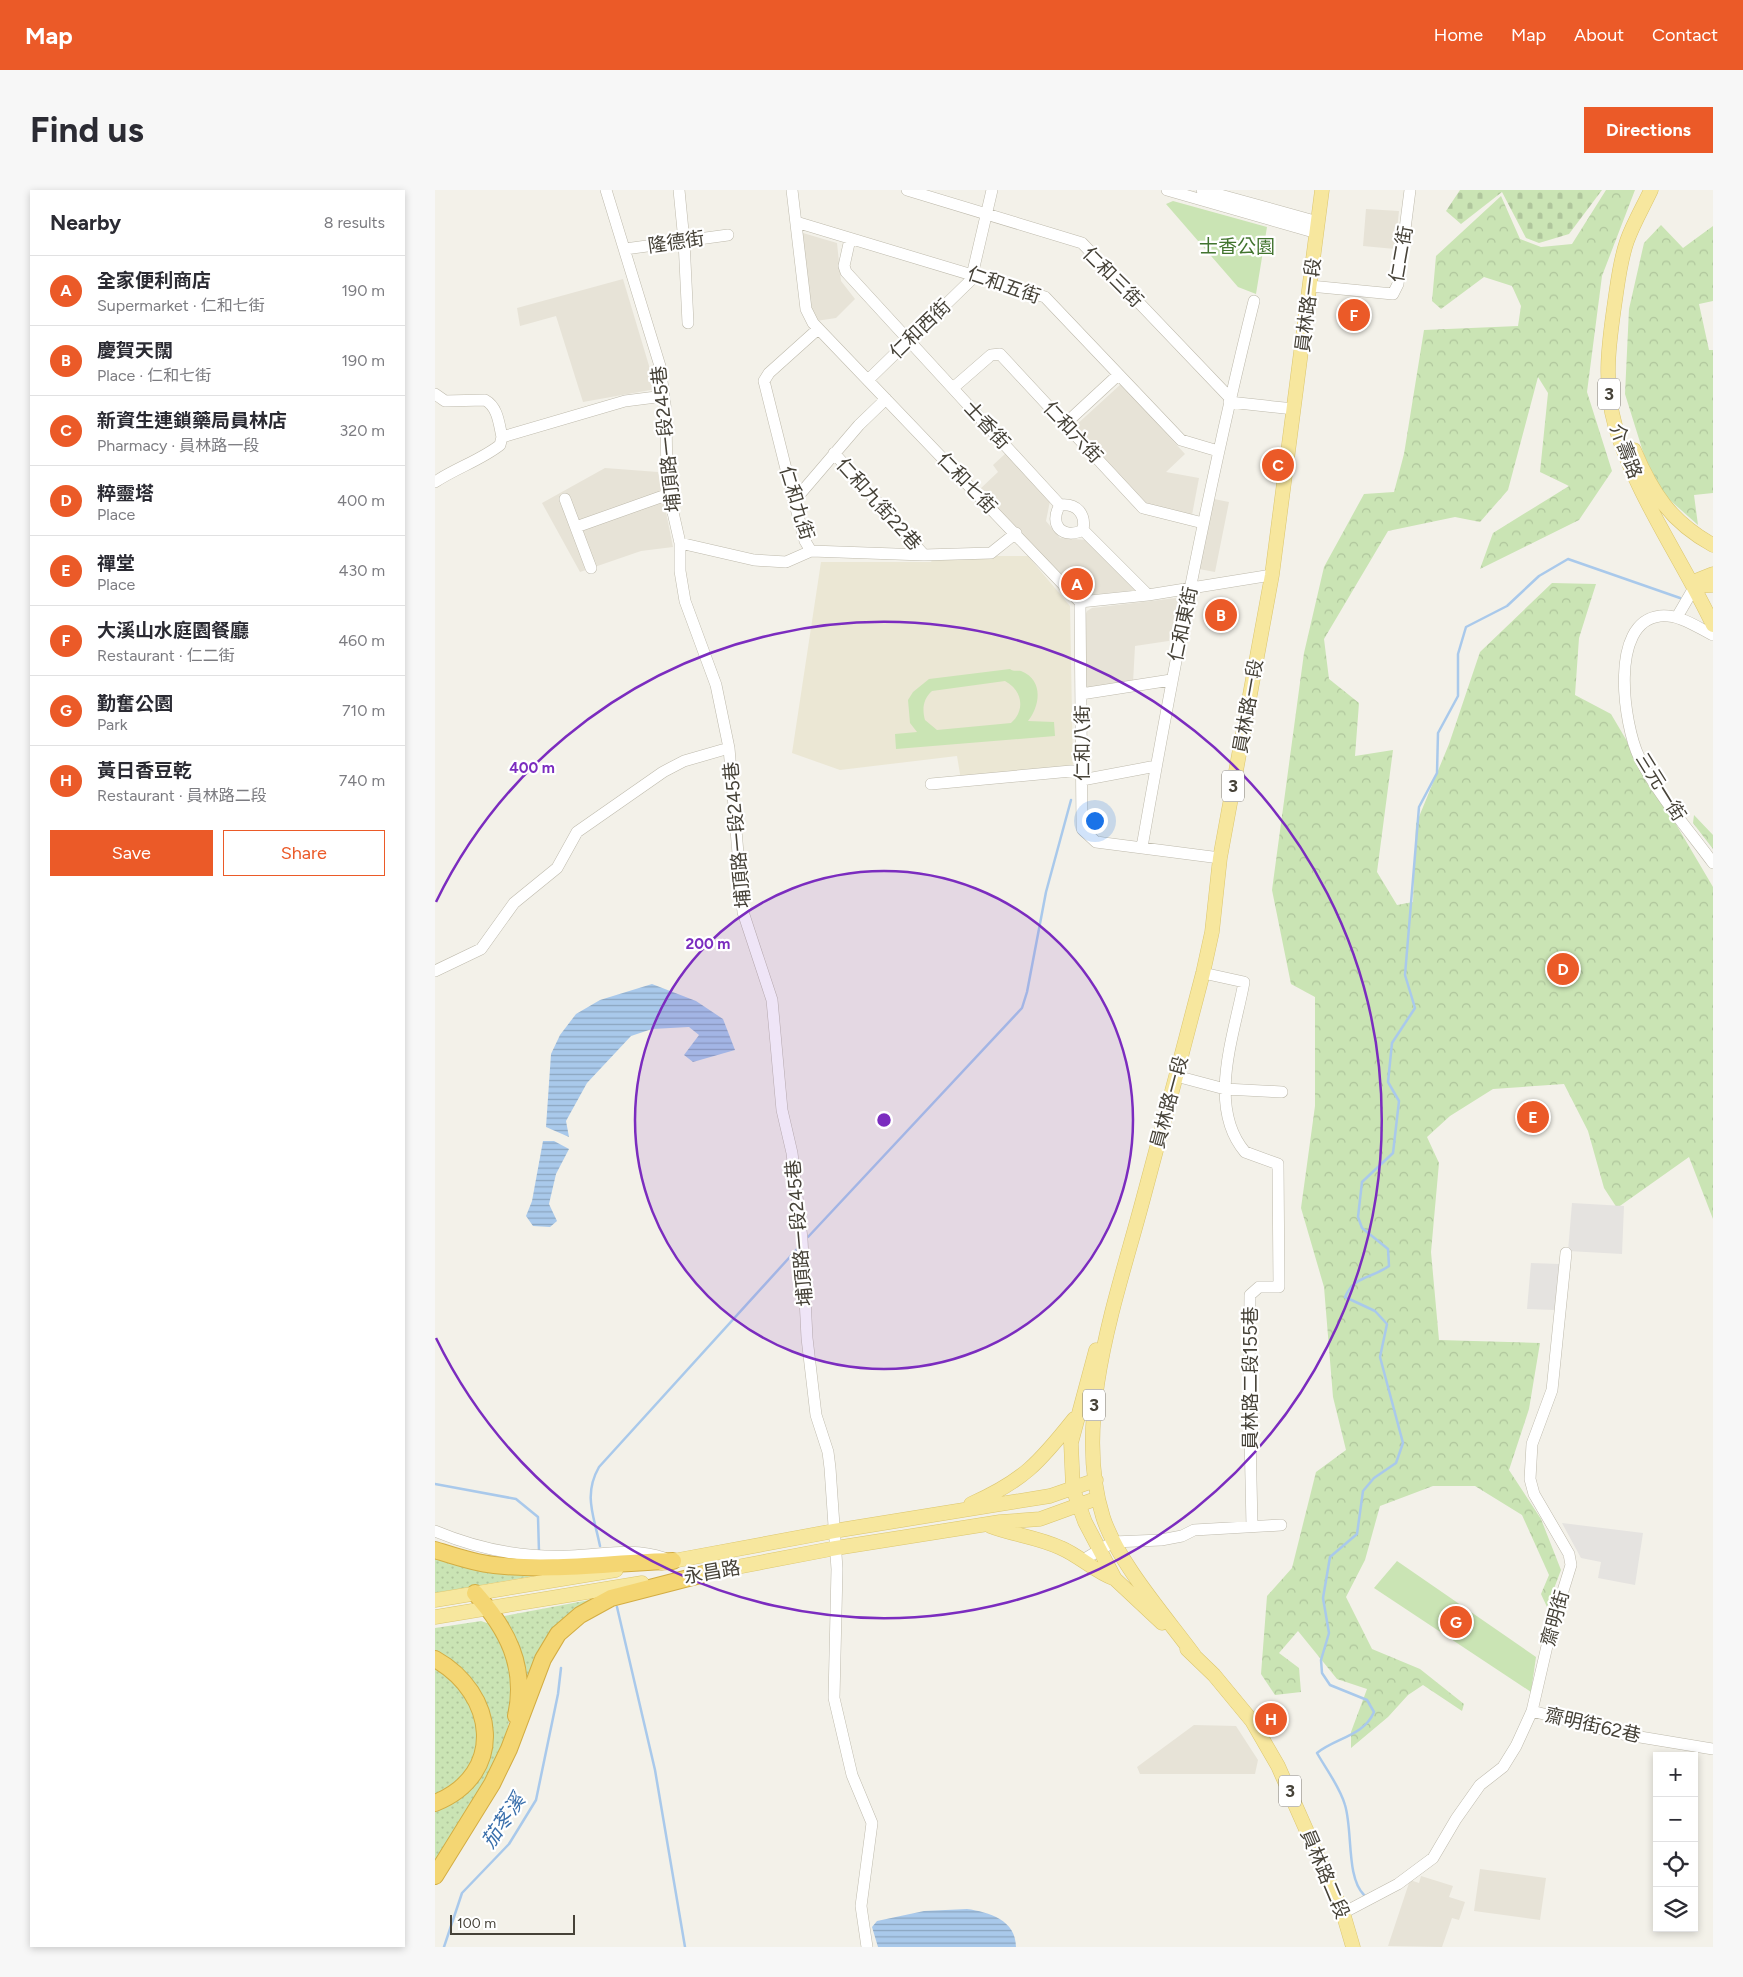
<!DOCTYPE html>
<html lang="en">
<head>
<meta charset="utf-8">
<style>
	:root { --surface:#fff; --page:#f7f7f7; --text:#2b2b33; --muted:#7c7c81; --line:#e1e1e2; --accent:#eb5a28 }
	body { margin:0; font-family:Figtree,"Noto Sans TC",sans-serif; background:var(--page); color:var(--text) }
	.controls { position:absolute; right:15px; bottom:15px; display:grid; overflow:hidden; border-radius:0px; box-shadow:0 2px 8px #0003 }
	.controls button { width:45px; height:45px; display:grid; place-items:center; padding:0; border:0; border-bottom:1px solid var(--line); background:var(--surface); color:var(--text); font:25px sans-serif }
	.scale { position:absolute; left:15px; bottom:12px; width:125px; box-sizing:border-box; padding-left:5px; border:2px solid #464238; border-top:0; font-size:14px; line-height:18px; white-space:nowrap; color:#464238; -webkit-text-stroke:4px #fff; paint-order:stroke }
	.you { position:absolute; left:659px; top:630px; width:18px; height:18px; margin:-12px; border:4px solid #fff; border-radius:50%; background:#1a73e8; box-shadow:0 0 0 8px #1a73e833 }
	.badge { display:grid; place-items:center; width:32px; height:32px; border-radius:50%; background:var(--accent); color:#fff; font-size:16px; font-weight:700 }
	.pin { position:absolute; translate:-50% -50%; border:2px solid #fff; box-shadow:0 1px 5px #0006 }
	.list { margin:0; padding:0; list-style:none }
	h2 { display:flex; justify-content:space-between; align-items:center; height:65px; margin:0; padding:0 20px; font-size:21px }
	h2 small { font-size:16px; font-weight:400; color:var(--muted) }
	.list li { display:grid; grid-template-columns:32px 1fr auto; gap:15px; align-items:center; box-sizing:border-box; height:70px; padding:0 20px; border-top:1px solid var(--line) }
	.list b { display:block; font-size:19px; white-space:nowrap }
	.list p { margin:0; font-size:16px; white-space:nowrap; color:var(--muted) }
	.list em { font-size:16px; font-style:normal; color:var(--muted) }
	.actions { display:flex; gap:10px; padding:15px 20px }
	.actions a { flex:1; padding:11px 0; border:1px solid var(--accent); border-radius:0px; text-align:center; font-size:18px; color:var(--accent) }
	.actions .main { background:var(--accent); color:#fff }
	.icon { flex:none; width:28px; height:28px; fill:none; stroke:currentColor; stroke-width:2; stroke-linecap:round; stroke-linejoin:round }
	.map { position:relative; flex:none; width:1278px; height:1757px; overflow:hidden; border-radius:0px }
	header { display:flex; align-items:center; gap:30px; box-sizing:border-box; height:70px; padding:0 25px; background:var(--accent); color:#fff }
	header strong { font-size:24px }
	nav { display:flex; gap:28px; margin-inline-start:auto; font-size:18px }
	.intro { display:flex; align-items:center; justify-content:space-between; box-sizing:border-box; height:120px; padding:0 30px }
	h1 { margin:0; font-size:35px }
	.button { padding:12px 22px; border-radius:0px; background:var(--accent); color:#fff; font-size:18px; font-weight:700 }
	main { display:flex; gap:30px; padding:0 30px }
	aside { flex:1; background:var(--surface); border-radius:0px; box-shadow:0 2px 8px #0003 }
	.map>svg:first-child { display:block }
	.residential { fill:#e7e3d7 }
	.education { fill:#ebe7d4 }
	.grass { fill:url(#grass-dots) }
	.forest { fill:url(#forest-crowns) }
	.cemetery { fill:url(#cemetery-stones) }
	.park { fill:#cae4b4; fill-rule:evenodd }
	.parking { fill:#e5e3e0 }
	.water { fill:url(#water-rules) }
	.lines { fill:none; stroke-linecap:round; stroke-linejoin:round }
	.stream { stroke:#a9c9eb; stroke-width:2.5 }
	.minor-casing { stroke:#bebaac; stroke-width:12 }
	.major-casing { stroke:#dbc66e; stroke-width:15 }
	.highway-casing { stroke:#d3ad43; stroke-width:18 }
	.minor { stroke:#fff; stroke-width:11 }
	.major { stroke:#f7e79e; stroke-width:14 }
	.highway { stroke:#f4d673; stroke-width:16 }
	.ring { fill:none; stroke:#7b2cbf; stroke-width:2.5 }
	.labels { text-anchor:middle; dominant-baseline:central; stroke-width:4.5; stroke-linejoin:round; paint-order:stroke }
	.shield { fill:#fff; stroke:#7e7b74; stroke-width:1 }
	.shield-label { font-size:18px; font-weight:bold; fill:#464238 }
	.street-label { font-size:19px; fill:#464238; stroke:#fff }
	.park-label { font-size:19px; fill:#42742f; stroke:#fff }
	.water-label { font-size:20px; font-style:italic; fill:#386eab; stroke:#fff }
	.centre { fill:#7b2cbf; stroke:#fff; stroke-width:2.5 }
	.ring-label { font-size:15px; text-anchor:middle; font-weight:bold; fill:#7b2cbf; stroke:#fff; stroke-width:4.5; stroke-linejoin:round; paint-order:stroke }
</style>
</head>
<body>
<header>
<strong>Map</strong>
<nav><a>Home</a><a>Map</a><a>About</a><a>Contact</a></nav>
</header>
<div class="intro"><h1>Find us</h1><a class="button">Directions</a></div>
<main>
<aside>
<h2>Nearby<small>8 results</small></h2>
<ul class="list">
<li><span class="badge">A</span><div><b>全家便利商店</b><p>Supermarket · 仁和七街</p></div><em>190 m</em></li>
<li><span class="badge">B</span><div><b>慶賀天闊</b><p>Place · 仁和七街</p></div><em>190 m</em></li>
<li><span class="badge">C</span><div><b>新資生連鎖藥局員林店</b><p>Pharmacy · 員林路一段</p></div><em>320 m</em></li>
<li><span class="badge">D</span><div><b>粹靈塔</b><p>Place</p></div><em>400 m</em></li>
<li><span class="badge">E</span><div><b>禪堂</b><p>Place</p></div><em>430 m</em></li>
<li><span class="badge">F</span><div><b>大溪山水庭園餐廳</b><p>Restaurant · 仁二街</p></div><em>460 m</em></li>
<li><span class="badge">G</span><div><b>勤奮公園</b><p>Park</p></div><em>710 m</em></li>
<li><span class="badge">H</span><div><b>黃日香豆乾</b><p>Restaurant · 員林路二段</p></div><em>740 m</em></li>
</ul>
<div class="actions"><a class="main">Save</a><a>Share</a></div>
</aside>
<div class="map">
<svg width="1278" height="1757" viewBox="0 0 1278 1757">
	<defs>
		<pattern id="grass-dots" width="8" height="8" patternUnits="userSpaceOnUse" patternTransform="scale(1.25)"><rect width="8" height="8" fill="#cae4b4"/><path d="M2 2h.1M6 6h.1" fill="none" stroke="#afc59c" stroke-width="1.8" stroke-linecap="round"/></pattern>
		<pattern id="forest-crowns" width="20" height="18" patternUnits="userSpaceOnUse" patternTransform="scale(1.25)"><rect width="20" height="18" fill="#cae4b4"/><path d="M2 6a3 3 0 1 1 6 0M12 15a3 3 0 1 1 6 0" fill="none" stroke="#afc59c"/></pattern>
		<pattern id="cemetery-stones" width="16" height="16" patternUnits="userSpaceOnUse" patternTransform="scale(1.25)"><rect width="16" height="16" fill="#cae4b4"/><path d="M2 7V4a2 2 0 0 1 4 0v3zM10 15v-3a2 2 0 0 1 4 0v3z" fill="#afc59c"/></pattern>
		<pattern id="water-rules" width="6" height="5" patternUnits="userSpaceOnUse" patternTransform="scale(1.25)"><rect width="6" height="5" fill="#a9c9eb"/><path d="M0 2.5h6" fill="none" stroke="#8ba5bf"/></pattern>
	</defs>
	<rect width="100%" height="100%" fill="#f3f1e9"/>
	<path class="residential" d="M931,19L964,21L960,59L928,56Z
		M368,43L402,53L406,91L420,109L401,128L381,131L372,118Z
		M188,89L221,199L148,212L121,126L85,136L82,118Z
		M686,194L750,264L731,282L764,288L757,325L725,319L707,311L639,237Z
		M571,263L615,311L611,331L625,348L652,350L701,400L644,406L545,299L563,282L558,275Z
		M170,278L223,282L238,357L206,361L145,382L107,313Z
		M779,309L794,312L780,382L764,379Z
		M741,408L746,413L740,450L700,456L698,493L651,498L648,431L652,421L657,418Z
		M759,1535L801,1536L823,1570L820,1584H705L702,1577Z
		M1045,1679L1111,1688L1105,1730L1039,1721Z
		M986,1686L1018,1696L1014,1707L1030,1712L1024,1730L1017,1728L1007,1757L953,1756L975,1690L984,1693Z"/>
	<path class="education" d="M499,366H593L635,416L638,581L526,590L522,566L405,580L357,563L386,372H496Z"/>
	<path class="grass" d="M0,1368L104,1385L0,1403Z
		M165,1408L151,1416L95,1489H90L79,1446L69,1426Z
		M46,1431L58,1435C63,1447 71,1461 74,1474C92,1547 35,1614 0,1673V1621C20,1612 39,1599 49,1580C72,1536 43,1478 0,1461V1438Z
		M0,1477L25,1497L42,1527V1559L30,1584L0,1607Z"/>
	<path class="forest" d="M1171,0H1200L1167,86L1152,202L1177,281L1144,330L1045,379L1058,343L1134,296L1105,282L1113,203L1103,187L1073,300L1045,332L1020,327L953,341L889,449L894,489L924,513L920,566L958,560L942,682L962,715L978,712L981,634L1014,554L1045,462L1117,393L1161,394L1144,448L1140,505L1176,524L1278,697V1029L1254,967L1182,1018L1169,998L1153,941L1129,894L1058,899L1015,926L992,947L1004,973L996,1062L1004,1150L1105,1153L1094,1219L1074,1280L1106,1329L1126,1380L1112,1417L1106,1404L1114,1385L1087,1325L1040,1296H998L945,1316L930,1370L911,1407L937,1459L985,1479L1029,1514L1027,1521L988,1495L973,1505L953,1527L916,1558V1542L932,1499L902,1489L863,1441L844,1463L864,1478L866,1502L840,1505L826,1484L832,1406L857,1378L881,1282L911,1260L898,1207L889,1097L866,1018L880,916V807L856,794L837,700L869,463L889,377L929,304L959,302L969,264L989,140L1083,136L1086,116L1077,96L1049,87L1006,119L997,111L1001,66L1066,6L1085,49L1106,57L1137,54Z
		M1226,35L1248,58L1278,36V111L1264,114L1274,160H1278V303L1259,305L1263,335L1228,304L1209,265L1190,204L1194,119L1209,53Z
		M1259,625L1278,645V659L1258,633Z"/>
	<path class="cemetery" d="M1025,0H1167L1134,44L1104,53L1091,48L1067,2L1026,34L1011,21Z"/>
	<path class="park" d="M738,11L832,37L821,104L803,97L731,14Z
		M575,479C579,482 582,480 586,481C609,490 605,516 593,531L619,532L620,546L461,559L460,544L482,542L475,533L473,510L478,502L494,489ZM570,491C587,500 591,520 576,533L502,540L490,530C487,519 488,509 497,501Z
		M962,1371L1101,1467L1096,1502L939,1398Z"/>
	<path class="parking" d="M1137,1013L1189,1016L1187,1064L1133,1061Z
		M1096,1073L1124,1074L1120,1120L1092,1119Z
		M1127,1333L1208,1343L1200,1395L1163,1388L1166,1372L1146,1368Z"/>
	<path class="water" d="M217,794L261,811L288,829L300,860L258,872L249,865L264,845L254,837L217,839L196,846L152,893L131,931L134,947L111,937L116,864L125,845L141,824L165,810Z
		M108,951H119L134,959L121,984L114,1014L122,1031L115,1037L98,1036L91,1026L97,1011Z
		M532,1719C554,1722 581,1730 581,1757H443L437,1737L442,1731L489,1721Z"/>
	<g class="lines">
		<path class="stream" d="M373,1047L587,818L592,802L611,702L636,610
			M0,1294L81,1309L103,1327L104,1362
			M165,1356C159,1326 148,1305 164,1277L363,1058
			M182,1417L220,1580L250,1757
			M929,1705C911,1687 918,1641 910,1615C905,1597 891,1579 882,1563C900,1548 929,1546 939,1522L932,1510L895,1495L887,1483L886,1470L894,1443L888,1408L895,1367L922,1344L928,1301L939,1288L961,1273L968,1253L945,1167L952,1134L940,1121L910,1107C920,1085 936,1089 954,1076L953,1059L927,1038L923,1027L927,992L958,963L964,911L953,892L957,853L980,818L970,785L984,617L1002,583L1003,543L1023,506V464L1031,437L1072,416L1104,386L1133,369L1245,408
			M9,1757L27,1703L74,1654L101,1610L123,1504L126,1478"/>
		<defs>
			<path id="minor" d="M171,0L225,176L231,222L232,296L245,353V381L250,411L281,495L294,558L308,722L337,810L347,920L357,963L367,1049L372,1148L381,1225L393,1262L395,1278L402,1379L399,1508L417,1585L437,1633L426,1716L432,1757
				M244,0L249,51L253,133
				M357,0L371,119L378,133L645,412L713,405L837,385
				M472,0L647,53L795,208
				M732,0L882,43
				M767,0L883,32
				M361,32L610,107L746,250L783,261
				M415,49L409,76L411,82L625,315
				M190,59L293,45
				M875,96L958,104L963,94L975,0
				M383,139L334,183L329,191L359,311L370,351L376,361L489,365L556,363L581,343
				M433,190L536,90L557,0
				M518,198L556,165L565,164L708,318L768,333
				M0,204L10,211L50,210C63,217 64,234 67,247
				M794,212L859,219
				M630,234L683,185
				M399,263L489,365
				M0,292C21,278 46,270 65,255L67,247L190,211L229,206
				M130,309L156,378
				M359,311L424,235L451,209
				M625,315C613,335 628,350 648,340
				M625,315C642,313 651,324 648,340
				M141,337L234,304
				M648,340L713,405
				M245,353L319,370L351,372L376,361
				M645,412L647,639L661,652L785,668
				M1242,427L1260,396
				M1278,445C1262,437 1244,424 1225,426C1173,432 1189,536 1204,567C1223,605 1253,639 1278,673
				M646,504L736,490
				M647,590L721,576
				M496,594L647,580
				M707,657C739,474 774,291 819,111
				M0,781L46,759L79,713L122,678L142,642L228,582L249,571L294,558
				M768,783L809,792C800,843 771,916 810,962L843,974L844,1097H824L815,1105L814,1198L817,1336
				M741,886L790,899L847,902
				M0,1341C43,1359 88,1368 135,1366C169,1365 196,1357 229,1368
				M648,1370L678,1352L726,1350L747,1346L759,1340L846,1335
				M1097,1521L1181,1543L1278,1559
				M908,1723L963,1694L998,1668L1021,1629L1045,1595L1068,1577L1081,1556L1097,1521L1115,1443L1136,1375L1134,1364L1099,1304L1095,1289L1097,1254L1117,1200L1131,1063"/>
			<path id="major" d="M1216,0C1208,17 1198,34 1192,51C1185,71 1183,91 1180,111C1174,152 1168,193 1180,235C1199,302 1248,371 1278,435
				M1199,260C1217,303 1236,332 1278,355
				M1260,396L1263,390L1278,384
				M1260,396L1278,395
				M661,1160L636,1253L638,1299L650,1332L680,1389L727,1433
				M536,1314C588,1291 604,1273 639,1229
				M555,1336C578,1345 603,1347 626,1358C645,1366 660,1382 680,1389
				M227,1373L399,1341L615,1306L661,1290
				M260,1385L401,1358L565,1332L605,1329L663,1308
				M0,1410L181,1380
				M0,1427L207,1393
				M752,1459L779,1485L817,1531L843,1576L908,1723L918,1757
				M759,1465C731,1427 682,1371 668,1327C637,1230 682,1107 707,1013C728,936 748,860 768,783L777,742L785,668L837,385L887,0"/>
			<path id="highway" d="M0,1360C19,1366 39,1373 59,1375C119,1382 179,1372 238,1371
				M40,1403C72,1439 92,1476 81,1526
				M0,1469C61,1503 72,1584 0,1613
				M0,1686L57,1594L74,1559L108,1469L123,1444L145,1425L176,1408L269,1384"/>
		</defs>
		<use href="#minor" class="minor-casing"/>
		<use href="#major" class="major-casing"/>
		<use href="#highway" class="highway-casing"/>
		<use href="#minor" class="minor"/>
		<use href="#major" class="major"/>
		<use href="#highway" class="highway"/>
	</g>
	<circle cx="449" cy="930" r="249" fill="#7b2cbf" fill-opacity=".12"/>
	<g class="ring">
		<circle cx="449" cy="930" r="249"/>
		<path d="M1 712A498 498 0 1 1 1 1148"/>
	</g>
	<g class="labels">
		<g class="shield">
			<rect x="1163" y="188.5" width="22" height="31" rx="4"/>
			<rect x="787" y="580.5" width="22" height="31" rx="4"/>
			<rect x="648" y="1199.5" width="22" height="31" rx="4"/>
			<rect x="844" y="1585.5" width="22" height="31" rx="4"/>
		</g>
		<g class="shield-label">
			<text x="1174" y="204">3</text>
			<text x="798" y="596">3</text>
			<text x="659" y="1215">3</text>
			<text x="855" y="1601">3</text>
		</g>
		<g class="street-label">
			<text transform="translate(241 52) rotate(-8)">隆德街</text>
			<text transform="translate(966 64) rotate(-80)">仁二街</text>
			<text transform="translate(678 87) rotate(45)">仁和三街</text>
			<text transform="translate(569 95) rotate(19)">仁和五街</text>
			<text transform="translate(873 115) rotate(-83)">員林路一段</text>
			<text transform="translate(485 139) rotate(-44)">仁和西街</text>
			<text transform="translate(552 235) rotate(47)">士香街</text>
			<text transform="translate(638 242) rotate(47)">仁和六街</text>
			<text transform="translate(231 249) rotate(-96)">埔頂路一段245巷</text>
			<text transform="translate(1191 261) rotate(69)">介壽路</text>
			<text transform="translate(532 293) rotate(46)">仁和七街</text>
			<text transform="translate(362 313) rotate(73)">仁和九街</text>
			<text transform="translate(444 314) rotate(48)">仁和九街22巷</text>
			<text transform="translate(748 434) rotate(-78)">仁和東街</text>
			<text transform="translate(813 516) rotate(-80)">員林路一段</text>
			<text transform="translate(647 553) rotate(-90)">仁和八街</text>
			<text transform="translate(1226 597) rotate(58)">三元一街</text>
			<text transform="translate(302 645) rotate(-95)">埔頂路一段245巷</text>
			<text transform="translate(734 912) rotate(-75)">員林路一段</text>
			<text transform="translate(364 1043) rotate(-95)">埔頂路一段245巷</text>
			<text transform="translate(815 1188) rotate(-90)">員林路二段155巷</text>
			<text transform="translate(277 1382) rotate(-10)">永昌路</text>
			<text transform="translate(1120 1428) rotate(-74)">齋明街</text>
			<text transform="translate(1158 1535) rotate(13)">齋明街62巷</text>
			<text transform="translate(890 1684) rotate(67)">員林路二段</text>
		</g>
		<g class="park-label">
			<text x="802" y="56">士香公園</text>
		</g>
		<g class="water-label">
			<text transform="translate(68 1631) rotate(-56)">茄苳溪</text>
		</g>
	</g>
	<circle cx="449" cy="930" r="8" class="centre"/>
	<g class="ring-label">
		<text x="97" y="583">400 m</text>
		<text x="273" y="759">200 m</text>
	</g>
</svg>
<div class="controls">
<button>+</button>
<button>−</button>
<button><svg class="icon" aria-label="locate" viewBox="0 0 24 24"><circle cx="12" cy="12" r="6"/><path d="M12 2v4M12 18v4M2 12h4M18 12h4"/></svg></button>
<button><svg class="icon" aria-label="layers" viewBox="0 0 24 24"><path d="M12 4l9 5-9 5-9-5zM3 14l9 5 9-5"/></svg></button>
</div>
<div class="scale">100 m</div>
<div class="you"></div>
<div class="pin badge" style="left:642px;top:394px">A</div>
<div class="pin badge" style="left:786px;top:425px">B</div>
<div class="pin badge" style="left:843px;top:275px">C</div>
<div class="pin badge" style="left:1128px;top:779px">D</div>
<div class="pin badge" style="left:1098px;top:927px">E</div>
<div class="pin badge" style="left:919px;top:125px">F</div>
<div class="pin badge" style="left:1021px;top:1432px">G</div>
<div class="pin badge" style="left:836px;top:1529px">H</div>
</div>
</main>
</body>
</html>
